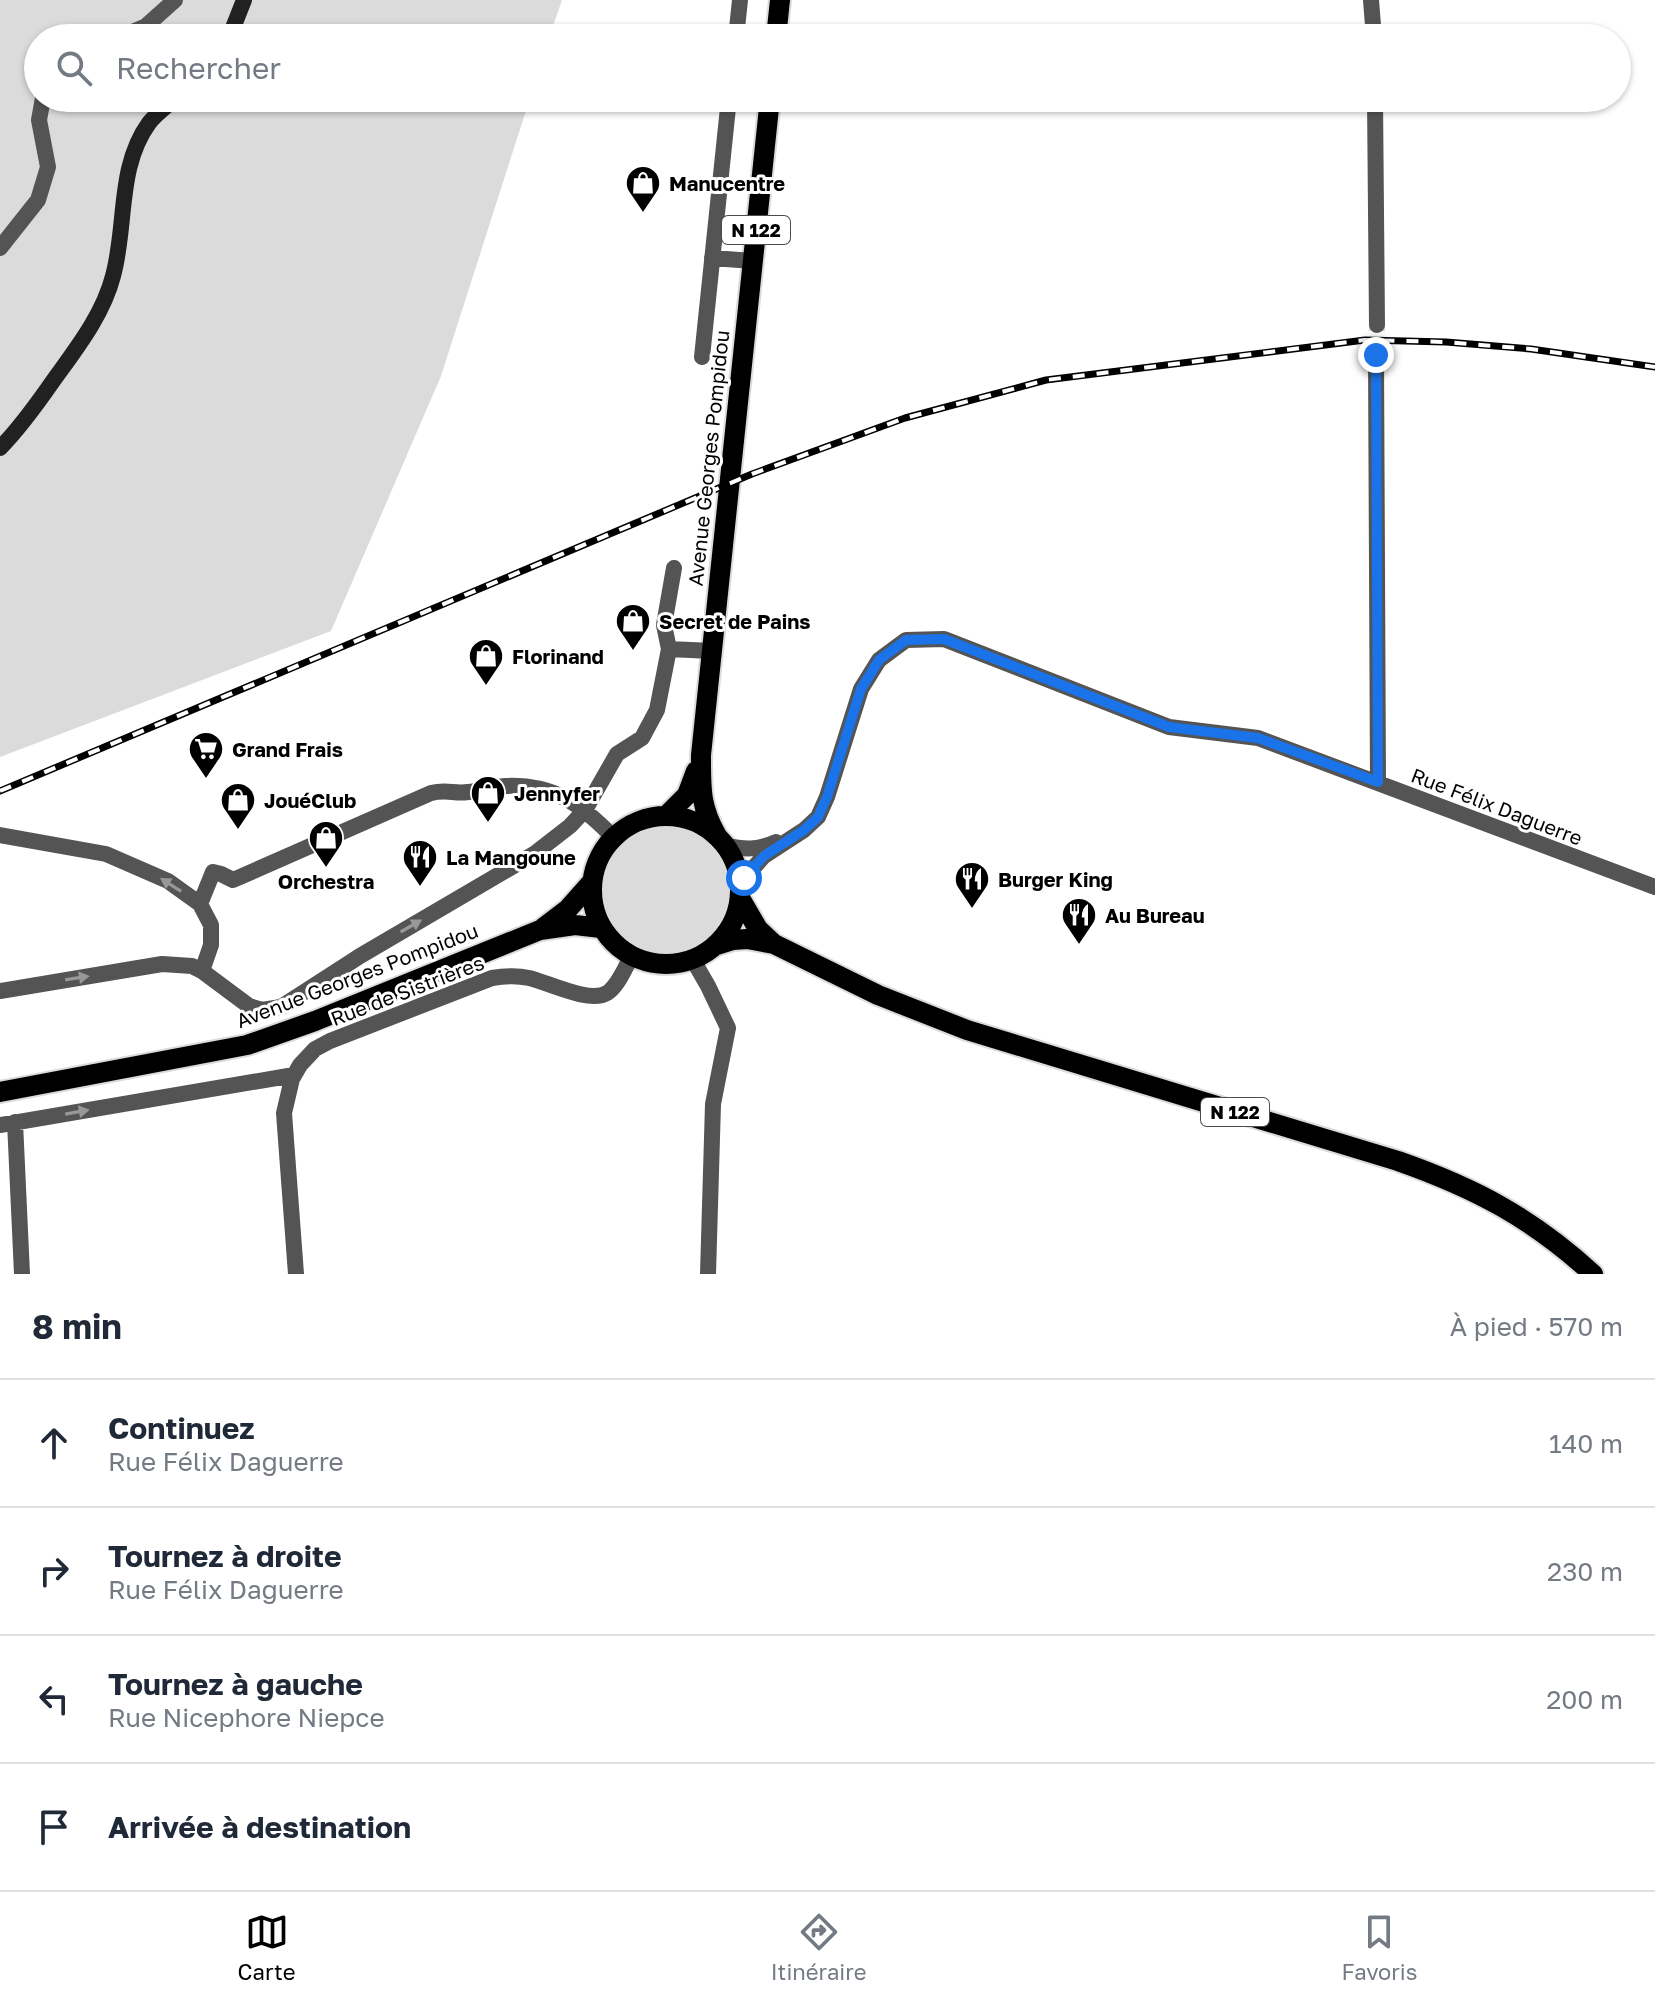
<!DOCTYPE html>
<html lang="fr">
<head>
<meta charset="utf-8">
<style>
	:root { --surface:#fff; --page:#f6f6f7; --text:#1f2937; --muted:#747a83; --line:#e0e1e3; --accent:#000 }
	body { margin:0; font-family:"Golos Text",sans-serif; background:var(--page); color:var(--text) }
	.stop { position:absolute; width:24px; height:24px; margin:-18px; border:6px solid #1a73e8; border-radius:50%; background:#fff }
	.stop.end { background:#1a73e8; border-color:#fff; box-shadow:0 2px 8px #0008 }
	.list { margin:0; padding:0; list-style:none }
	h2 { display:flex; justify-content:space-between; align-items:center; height:104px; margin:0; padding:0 32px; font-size:34px }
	h2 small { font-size:26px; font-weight:400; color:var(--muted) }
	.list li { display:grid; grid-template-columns:52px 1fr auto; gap:24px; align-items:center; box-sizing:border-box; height:128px; padding:0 32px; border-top:2px solid var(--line) }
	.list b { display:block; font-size:30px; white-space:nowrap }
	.list p { margin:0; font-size:26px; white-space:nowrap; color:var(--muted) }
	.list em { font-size:26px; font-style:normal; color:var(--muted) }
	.icon { flex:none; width:44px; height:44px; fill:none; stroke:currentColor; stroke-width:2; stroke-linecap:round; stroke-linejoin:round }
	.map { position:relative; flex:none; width:1655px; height:1274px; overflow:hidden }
	.search { position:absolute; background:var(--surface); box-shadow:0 2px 6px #0004; left:24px; right:24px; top:24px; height:88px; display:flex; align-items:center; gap:20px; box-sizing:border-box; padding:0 28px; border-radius:44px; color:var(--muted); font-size:30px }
	.sheet { height:616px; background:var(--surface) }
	nav { display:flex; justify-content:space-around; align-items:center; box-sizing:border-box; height:112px; border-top:2px solid var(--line); background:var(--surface); font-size:22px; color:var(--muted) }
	nav a { display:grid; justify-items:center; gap:4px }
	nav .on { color:var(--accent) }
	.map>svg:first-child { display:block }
	.green { fill:#dbdbdb }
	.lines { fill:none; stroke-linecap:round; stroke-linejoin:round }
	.street-tunnel { stroke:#d9d9d9; stroke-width:16; stroke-dasharray:16 8; stroke-linecap:butt }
	.primary-casing { stroke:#dbdbdb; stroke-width:24 }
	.street { stroke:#545454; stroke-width:16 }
	.secondary { stroke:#212121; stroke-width:16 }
	.primary { stroke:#000; stroke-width:20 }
	.rail-casing { stroke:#000; stroke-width:7 }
	.rail { stroke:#fff; stroke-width:4; stroke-dasharray:12; stroke-linecap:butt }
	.oneway { fill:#989898 }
	.route { stroke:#1a73e8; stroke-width:10 }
	.labels { text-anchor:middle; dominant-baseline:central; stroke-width:6; stroke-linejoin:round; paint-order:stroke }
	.shield { fill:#fff; stroke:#4c4c4c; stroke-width:2 }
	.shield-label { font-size:18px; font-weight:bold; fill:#000 }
	.poi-label { font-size:20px; font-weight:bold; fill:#000; stroke:#fff; text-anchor:start }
	.street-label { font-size:20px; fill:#000; stroke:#fff }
</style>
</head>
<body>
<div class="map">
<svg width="1655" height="1274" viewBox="0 0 1655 1274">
	<rect width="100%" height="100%" fill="#fff"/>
	<path class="green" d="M0,0H562L549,38H38V98H530L441,376L331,631L0,757Z
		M601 890a64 64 0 1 1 128 0a64 64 0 1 1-128 0Z"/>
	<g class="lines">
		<path class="street-tunnel" d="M1376,355L1377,325"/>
		<defs>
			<path id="primary" d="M776,38L780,0
				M592 890a74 74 0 1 1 148 0a74 74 0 1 1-148 0Z
				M666,816L687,795L696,771
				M717,836C700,806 701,789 701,755L770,98
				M740,898L758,929L774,944
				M543,928L568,909L591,883
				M717,945L733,940L747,939L774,944L878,995L967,1030L1398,1161C1475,1188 1532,1218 1593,1274
				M0,1092L247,1045L315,1021L540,930L575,925L601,928"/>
		</defs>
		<use href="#primary" class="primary-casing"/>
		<path class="street" d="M1371,0L1374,38
			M118,38L146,26L175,0
			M736,38L740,0
			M1375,98L1377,325
			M0,248L38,200L48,167L39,120L43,98
			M712,258L753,261
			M1376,355L1378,782
			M702,357L729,98
			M669,649L712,651
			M0,835L106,854L168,881L200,904L211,925V945L202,971
			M725,845C745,850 758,850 776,842
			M740,883L764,856L804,830L818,817L827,797L861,689L879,660L906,640L944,639L1169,727L1258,738L1655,887
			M200,904L213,872L221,874L233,880L431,793C447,789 454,794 468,792C480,791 492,787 505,786C554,784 581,804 613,837
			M693,960L708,986L728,1028L713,1104L708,1274
			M0,991L162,964L192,966L202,971L249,1006L262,1010L281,1007L360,956L534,854L570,826L585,810L617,754L642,738L657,710L669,649L664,625L674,568
			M15,1122L22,1274
			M0,1125L294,1075
			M296,1274L284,1113L292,1079L300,1065L315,1049L330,1041L492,978C504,976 516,975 529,978C547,982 590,1004 607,993C618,986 625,968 631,957"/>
		<path class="secondary" d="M229,38L244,0
			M0,448C20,428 37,404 53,381C76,349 103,315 113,276C127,225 117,167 149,123C156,114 167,106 176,98"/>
		<use href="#primary" class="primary"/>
		<defs>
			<path id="rail" d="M0,791L752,474L905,418L1046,380L1365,340L1446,342L1531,349L1655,367"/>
		</defs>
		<use href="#rail" class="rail-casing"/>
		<use href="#rail" class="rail"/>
	</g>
	<defs><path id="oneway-solid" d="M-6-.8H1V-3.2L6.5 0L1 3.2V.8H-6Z" transform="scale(2)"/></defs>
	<g class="oneway">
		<use href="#oneway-solid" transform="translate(171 885) rotate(-148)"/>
		<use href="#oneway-solid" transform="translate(411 926) rotate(-30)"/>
		<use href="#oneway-solid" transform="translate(77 978) rotate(-9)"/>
		<use href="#oneway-solid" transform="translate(77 1112) rotate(-10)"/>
	</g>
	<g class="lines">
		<path class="route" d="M744,878L764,856L804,830L818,817L827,797L861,689L879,660L906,640L944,639L1169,727L1258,738L1378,782L1376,355"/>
	</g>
	<defs>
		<symbol id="shop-pin" viewBox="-11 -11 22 30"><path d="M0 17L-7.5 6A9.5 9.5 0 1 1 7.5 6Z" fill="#000" stroke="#fff"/><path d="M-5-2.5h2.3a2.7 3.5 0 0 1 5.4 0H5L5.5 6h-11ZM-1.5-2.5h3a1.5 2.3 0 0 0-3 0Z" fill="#fff"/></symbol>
		<symbol id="supermarket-pin" viewBox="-11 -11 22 30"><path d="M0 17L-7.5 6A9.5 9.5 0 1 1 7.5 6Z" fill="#000" stroke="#fff"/><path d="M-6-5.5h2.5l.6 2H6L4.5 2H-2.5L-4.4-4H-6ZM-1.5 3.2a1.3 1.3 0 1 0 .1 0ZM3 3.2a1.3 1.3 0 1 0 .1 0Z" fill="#fff"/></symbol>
		<symbol id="restaurant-pin" viewBox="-11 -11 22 30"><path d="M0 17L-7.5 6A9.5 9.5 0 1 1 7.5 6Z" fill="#000" stroke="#fff"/><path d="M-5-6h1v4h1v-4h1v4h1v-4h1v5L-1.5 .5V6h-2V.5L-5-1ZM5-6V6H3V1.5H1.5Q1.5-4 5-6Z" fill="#fff"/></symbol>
	</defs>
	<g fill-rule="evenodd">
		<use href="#shop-pin" x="623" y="163" width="40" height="54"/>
		<use href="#shop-pin" x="613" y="601" width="40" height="54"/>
		<use href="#shop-pin" x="466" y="636" width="40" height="54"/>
		<use href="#supermarket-pin" x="186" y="729" width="40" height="54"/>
		<use href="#shop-pin" x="468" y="773" width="40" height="54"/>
		<use href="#shop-pin" x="218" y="780" width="40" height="54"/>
		<use href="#shop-pin" x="306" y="818" width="40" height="54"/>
		<use href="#restaurant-pin" x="400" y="837" width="40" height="54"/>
		<use href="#restaurant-pin" x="952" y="859" width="40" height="54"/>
		<use href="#restaurant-pin" x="1059" y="895" width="40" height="54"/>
	</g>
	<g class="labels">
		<g class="shield">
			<rect x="722" y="216" width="68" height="28" rx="6"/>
			<rect x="1201" y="1098" width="68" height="28" rx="6"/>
		</g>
		<g class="shield-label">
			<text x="756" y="230">N 122</text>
			<text x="1235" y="1112">N 122</text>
		</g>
		<g class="poi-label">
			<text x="669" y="183">Manucentre</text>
			<text x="659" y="621">Secret de Pains</text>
			<text x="512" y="656">Florinand</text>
			<text x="232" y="749">Grand Frais</text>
			<text x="514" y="793">Jennyfer</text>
			<text x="264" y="800">JouéClub</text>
			<text x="446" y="857">La Mangoune</text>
			<text x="998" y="879">Burger King</text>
			<text x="326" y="881" text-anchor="middle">Orchestra</text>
			<text x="1105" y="915">Au Bureau</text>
		</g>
		<g class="street-label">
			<text transform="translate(708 458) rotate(-84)">Avenue Georges Pompidou</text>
			<text transform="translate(1497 806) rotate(21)">Rue Félix Daguerre</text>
			<text transform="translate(357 975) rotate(-21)">Avenue Georges Pompidou</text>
			<text transform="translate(407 990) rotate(-21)">Rue de Sistrières</text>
		</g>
	</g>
</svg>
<div class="stop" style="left:744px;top:878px"></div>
<div class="stop end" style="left:1376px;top:355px"></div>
<div class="search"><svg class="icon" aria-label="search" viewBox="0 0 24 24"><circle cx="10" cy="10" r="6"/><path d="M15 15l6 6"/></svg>Rechercher</div>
</div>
<section class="sheet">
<h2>8 min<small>À pied · 570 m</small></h2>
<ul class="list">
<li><svg class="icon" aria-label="ahead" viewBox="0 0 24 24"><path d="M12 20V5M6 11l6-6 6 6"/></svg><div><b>Continuez</b><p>Rue Félix Daguerre</p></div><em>140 m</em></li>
<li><svg class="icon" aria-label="right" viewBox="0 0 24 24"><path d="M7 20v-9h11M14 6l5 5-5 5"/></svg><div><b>Tournez à droite</b><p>Rue Félix Daguerre</p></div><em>230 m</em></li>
<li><svg class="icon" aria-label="left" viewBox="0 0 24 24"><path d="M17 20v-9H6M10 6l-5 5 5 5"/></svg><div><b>Tournez à gauche</b><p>Rue Nicephore Niepce</p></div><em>200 m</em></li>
<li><svg class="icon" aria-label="arrive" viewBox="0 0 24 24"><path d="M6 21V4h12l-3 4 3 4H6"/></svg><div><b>Arrivée à destination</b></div></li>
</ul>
</section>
<nav>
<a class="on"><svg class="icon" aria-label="map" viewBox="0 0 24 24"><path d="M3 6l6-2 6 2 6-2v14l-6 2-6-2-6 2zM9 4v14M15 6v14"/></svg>Carte</a>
<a><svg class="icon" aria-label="directions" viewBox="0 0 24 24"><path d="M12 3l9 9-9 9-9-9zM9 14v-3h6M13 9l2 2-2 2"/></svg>Itinéraire</a>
<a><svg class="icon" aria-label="saved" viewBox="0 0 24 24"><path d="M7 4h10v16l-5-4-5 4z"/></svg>Favoris</a>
</nav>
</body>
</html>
